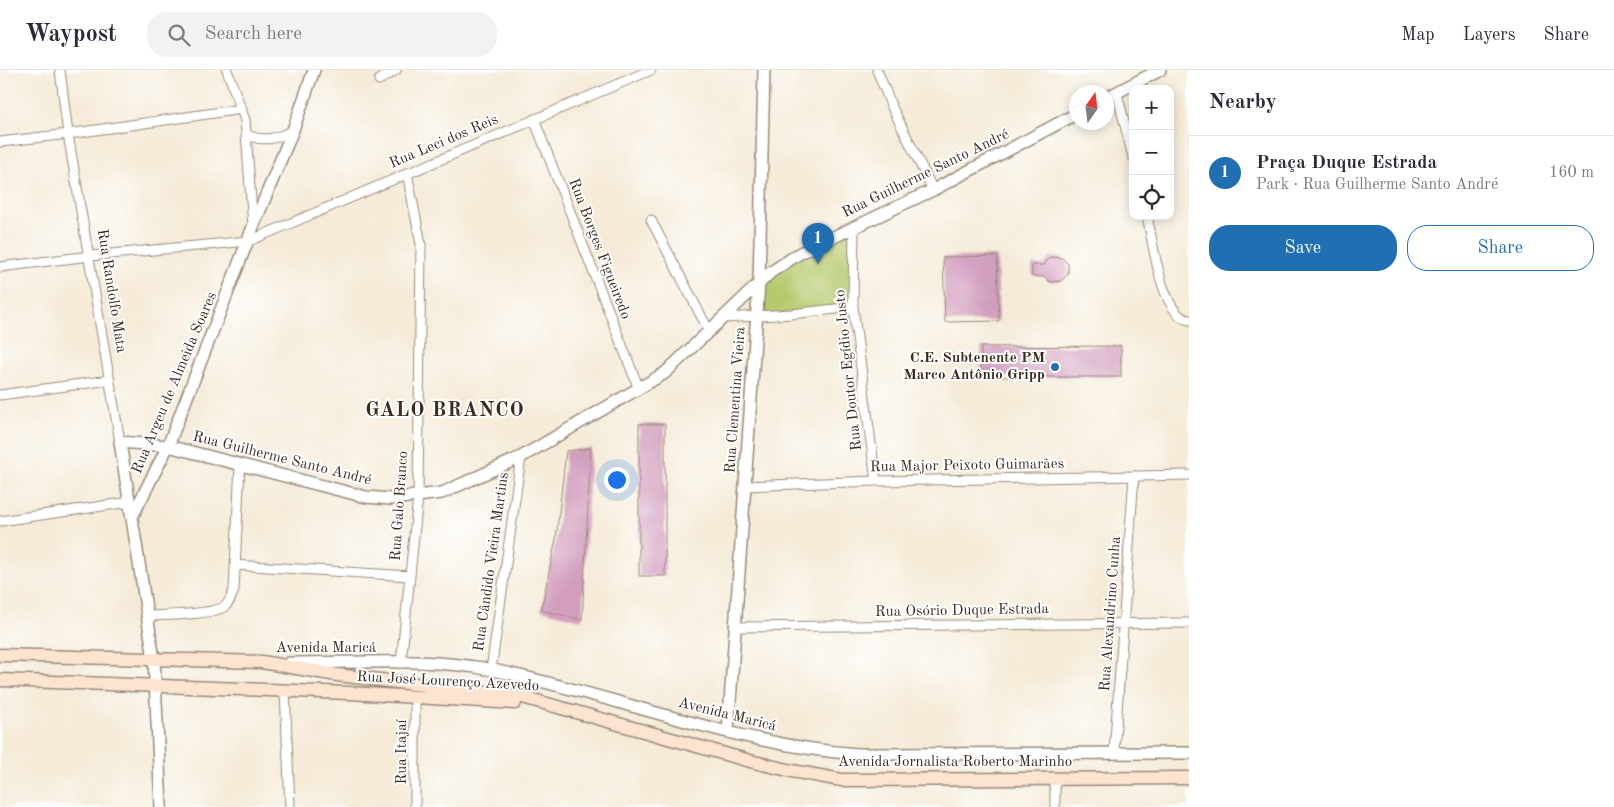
<!DOCTYPE html>
<html lang="en">
<head>
<meta charset="utf-8">
<style>
	:root { --surface:#fff; --page:#f2f2f3; --text:#2b2b33; --muted:#7c7c81; --line:#e1e1e2; --accent:#1f6fb2 }
	body { margin:0; font-family:"Old Standard TT",serif; background:var(--page); color:var(--text) }
	.controls { position:absolute; right:15px; top:15px; display:grid; overflow:hidden; border-radius:10px; box-shadow:0 2px 12px #0003 }
	.controls button { width:45px; height:45px; display:grid; place-items:center; padding:0; border:0; border-bottom:1px solid var(--line); background:var(--surface); color:var(--text); font:25px sans-serif }
	.compass { position:absolute; left:1069px; top:15px; width:45px; height:45px; border-radius:50%; background:var(--surface); box-shadow:0 2px 12px #0003; rotate:14deg }
	.you { position:absolute; left:616px; top:409px; width:18px; height:18px; margin:-12px; border:4px solid #fff; border-radius:50%; background:#1a73e8; box-shadow:0 0 0 8px #1a73e833 }
	.badge { display:grid; place-items:center; width:32px; height:32px; border-radius:50%; background:var(--accent); color:#fff; font-size:16px; font-weight:700 }
	.pin { position:absolute; translate:-50% -41px; filter:drop-shadow(0 1px 2px #0008) }
	.pin::after { content:''; position:absolute; top:26px; width:18px; height:15px; background:inherit; clip-path:polygon(0 0,100% 0,50% 100%) }
	.list { margin:0; padding:0; list-style:none }
	h2 { display:flex; justify-content:space-between; align-items:center; height:65px; margin:0; padding:0 20px; font-size:21px }
	h2 small { font-size:16px; font-weight:400; color:var(--muted) }
	.list li { display:grid; grid-template-columns:32px 1fr auto; gap:15px; align-items:center; box-sizing:border-box; height:75px; padding:0 20px; border-top:1px solid var(--line) }
	.list b { display:block; font-size:19px; white-space:nowrap }
	.list p { margin:0; font-size:16px; white-space:nowrap; color:var(--muted) }
	.list em { font-size:16px; font-style:normal; color:var(--muted) }
	.actions { display:flex; gap:10px; padding:15px 20px }
	.actions a { flex:1; padding:11px 0; border:1px solid var(--accent); border-radius:20px; text-align:center; font-size:18px; color:var(--accent) }
	.actions .main { background:var(--accent); color:#fff }
	.icon { flex:none; width:28px; height:28px; fill:none; stroke:currentColor; stroke-width:2; stroke-linecap:round; stroke-linejoin:round }
	.map { position:relative; flex:none; width:1189px; height:737px; overflow:hidden }
	header { display:flex; align-items:center; gap:30px; box-sizing:border-box; height:70px; padding:0 25px; background:var(--surface); border-bottom:1px solid var(--line) }
	header strong { font-size:24px }
	nav { display:flex; gap:28px; margin-inline-start:auto; font-size:18px }
	.search { width:350px; height:45px; background:var(--page); display:flex; align-items:center; gap:12px; box-sizing:border-box; padding:0 18px; border-radius:20px; color:var(--muted); font-size:19px }
	main { display:flex }
	aside { flex:1; background:var(--surface) }
	.map>svg:first-child { display:block }
	.green { fill:#b6c96c; stroke:#787a45 }
	.building { fill:#d29ebe }
	.lines { fill:none; stroke-linecap:round; stroke-linejoin:round }
	.minor-casing { stroke:#988a7b; stroke-width:11 }
	.tertiary-casing { stroke:#988a7b; stroke-width:14 }
	.secondary-casing { stroke:#988a7b; stroke-width:15 }
	.minor { stroke:#fff; stroke-width:9 }
	.tertiary { stroke:#fff; stroke-width:11 }
	.secondary { stroke:#fde4d0; stroke-width:12 }
	.poi-dot { fill:#1f6fb2; stroke:#fff; stroke-width:2 }
	.labels { text-anchor:middle; dominant-baseline:central; stroke-width:4; stroke-linejoin:round; paint-order:stroke }
	.street-label { font-size:15px; fill:#3b2a1e; stroke:#fff }
	.poi-label { font-size:15px; font-weight:bold; fill:#3b2a1e; stroke:#fff; text-anchor:end }
	.district-label { font-size:20px; font-weight:bold; letter-spacing:1px; fill:#3b2a1e; stroke:#fff }
</style>
</head>
<body>
<header>
<strong>Waypost</strong>
<div class="search"><svg class="icon" aria-label="search" viewBox="0 0 24 24"><circle cx="10" cy="10" r="6"/><path d="M15 15l6 6"/></svg>Search here</div>
<nav><a>Map</a><a>Layers</a><a>Share</a></nav>
</header>
<main>
<div class="map">
<svg width="1189" height="737" viewBox="0 0 1189 737">
	<rect width="100%" height="100%" fill="#fff"/>
	<filter id="ink" filterUnits="userSpaceOnUse"><feTurbulence type="fractalNoise" baseFrequency=".02" numOctaves="2"/><feDisplacementMap in="SourceGraphic" scale="10" xChannelSelector="R" yChannelSelector="G"/><feConvolveMatrix kernelMatrix="1 2 1 2 8 2 1 2 1" color-interpolation-filters="sRGB"/></filter>
	<filter id="wash" filterUnits="userSpaceOnUse"><feTurbulence type="fractalNoise" baseFrequency=".0096" numOctaves="4" result="noise"/><feDisplacementMap in="SourceGraphic" scale="20" xChannelSelector="R" yChannelSelector="G"/><feGaussianBlur stdDeviation="1.12" result="paint"/><feColorMatrix in="noise" values="0 0 0 0 0 0 0 0 0 0 0 0 0 0 0 0 0 1.4 0 .05"/><feComposite in="paint" operator="in"/></filter>
	<g filter="url(#wash)">
		<rect width="100%" height="100%" fill="#f5ebd8"/>
		<path class="green" d="M854,156L853,233L757,247L759,212Z"/>
		<g id="blocks">
			<path class="building" d="M997,186L999,251L945,252L943,187Z
				M1050,187L1062,188L1068,194V204L1061,211L1050,212L1045,207L1032,206V195H1044Z
				M1121,276V307H981V277Z
				M639,354H665V506H639Z
				M591,378L582,550L541,540L556,469L566,381Z"/>
		</g>
	</g>
	<g filter="url(#ink)">
		<use href="#blocks" fill-opacity="0" stroke="#988a7b" stroke-width="1"/>
		<g class="lines">
			<defs>
				<path id="minor" d="M60,0L68,64L120,372
					M227,0L245,50L253,156
					M877,0L891,35L933,120
					M379,10L396,0
					M1117,23L1133,87
					M534,49L639,319
					M247,65C264,72 277,69 293,60
					M0,72L68,64L242,39
					M1147,146C1153,171 1161,246 1189,250
					M651,150L709,261
					M854,156L853,237L876,411
					M0,197L90,186L249,171L651,0
					M724,248L792,244L853,237
					M0,325L110,310
					M745,416L876,411L1189,405
					M0,451L130,432
					M235,495L409,506
					M148,546C165,545 210,545 224,537C230,533 231,527 234,520L240,394
					M735,557L1189,553
					M401,593L418,427L421,174L407,103
					M491,600L521,387
					M285,621L290,737
					M1114,683L1134,406
					M1055,708V737
					M415,737V627"/>
				<path id="tertiary" d="M1106,28L1160,0
					M132,447L168,376L253,157L293,60L314,0
					M289,593C356,593 427,587 493,600C615,625 733,675 858,684L1189,683
					M728,662L759,212L764,0
					M161,737L154,589L120,372L168,376L366,427L391,429L442,423L521,387L665,303L771,202L800,183L933,120L1076,44"/>
				<path id="secondary" d="M0,585L262,592L337,605L519,626L750,691L792,701L842,710L1189,708
					M0,610L349,623L515,633"/>
			</defs>
			<use href="#minor" class="minor-casing"/>
			<use href="#tertiary" class="tertiary-casing"/>
			<use href="#secondary" class="secondary-casing"/>
			<use href="#minor" class="minor"/>
			<use href="#tertiary" class="tertiary"/>
			<use href="#secondary" class="secondary"/>
		</g>
	</g>
	<circle class="poi-dot" cx="1055" cy="297" r="5"/>
	<g class="labels">
		<g class="street-label">
			<text transform="translate(444 72) rotate(-23)">Rua Leci dos Reis</text>
			<text transform="translate(926 104) rotate(-26)">Rua Guilherme Santo André</text>
			<text transform="translate(599 179) rotate(69)">Rua Borges Figueiredo</text>
			<text transform="translate(111 221) rotate(81)">Rua Randolfo Mata</text>
			<text transform="translate(849 300) rotate(-96)">Rua Doutor Egídio Justo</text>
			<text transform="translate(175 313) rotate(-67)">Rua Argeu de Almeida Soares</text>
			<text transform="translate(736 330) rotate(-86)">Rua Clementina Vieira</text>
			<text transform="translate(282 389) rotate(14)">Rua Guilherme Santo André</text>
			<text transform="translate(967 396) rotate(-1)">Rua Major Peixoto Guimarães</text>
			<text transform="translate(400 436) rotate(-86)">Rua Galo Branco</text>
			<text transform="translate(492 492) rotate(-82)">Rua Cândido Vieira Martins</text>
			<text transform="translate(962 541) rotate(-1)">Rua Osório Duque Estrada</text>
			<text transform="translate(1111 544) rotate(-86)">Rua Alexandrino Cunha</text>
			<text x="326" y="578">Avenida Maricá</text>
			<text transform="translate(448 612) rotate(3)">Rua José Lourenço Azevedo</text>
			<text transform="translate(727 645) rotate(14)">Avenida Maricá</text>
			<text transform="translate(402 682) rotate(-90)">Rua Itajaí</text>
			<text x="955" y="692">Avenida Jornalista Roberto Marinho</text>
		</g>
		<g class="poi-label">
			<text x="1045" y="288">C.E. Subtenente PM<tspan x="1045" dy="17">Marco Antônio Gripp</tspan></text>
		</g>
		<g class="district-label">
			<text x="445" y="341">GALO BRANCO</text>
		</g>
	</g>
</svg>
<div class="controls">
<button>+</button>
<button>−</button>
<button><svg class="icon" aria-label="locate" viewBox="0 0 24 24"><circle cx="12" cy="12" r="6"/><path d="M12 2v4M12 18v4M2 12h4M18 12h4"/></svg></button>
</div>
<svg class="compass" viewBox="-18 -18 36 36"><path d="M0-13l5 13h-10z" fill="#e53935"/><path d="M0 13l5-13h-10z" fill="#7c7c81"/></svg>
<div class="you"></div>
<div class="pin badge" style="left:818px;top:194px">1</div>
</div>
<aside>
<h2>Nearby<small></small></h2>
<ul class="list">
<li><span class="badge">1</span><div><b>Praça Duque Estrada</b><p>Park · Rua Guilherme Santo André</p></div><em>160 m</em></li>
</ul>
<div class="actions"><a class="main">Save</a><a>Share</a></div>
</aside>
</main>
</body>
</html>
